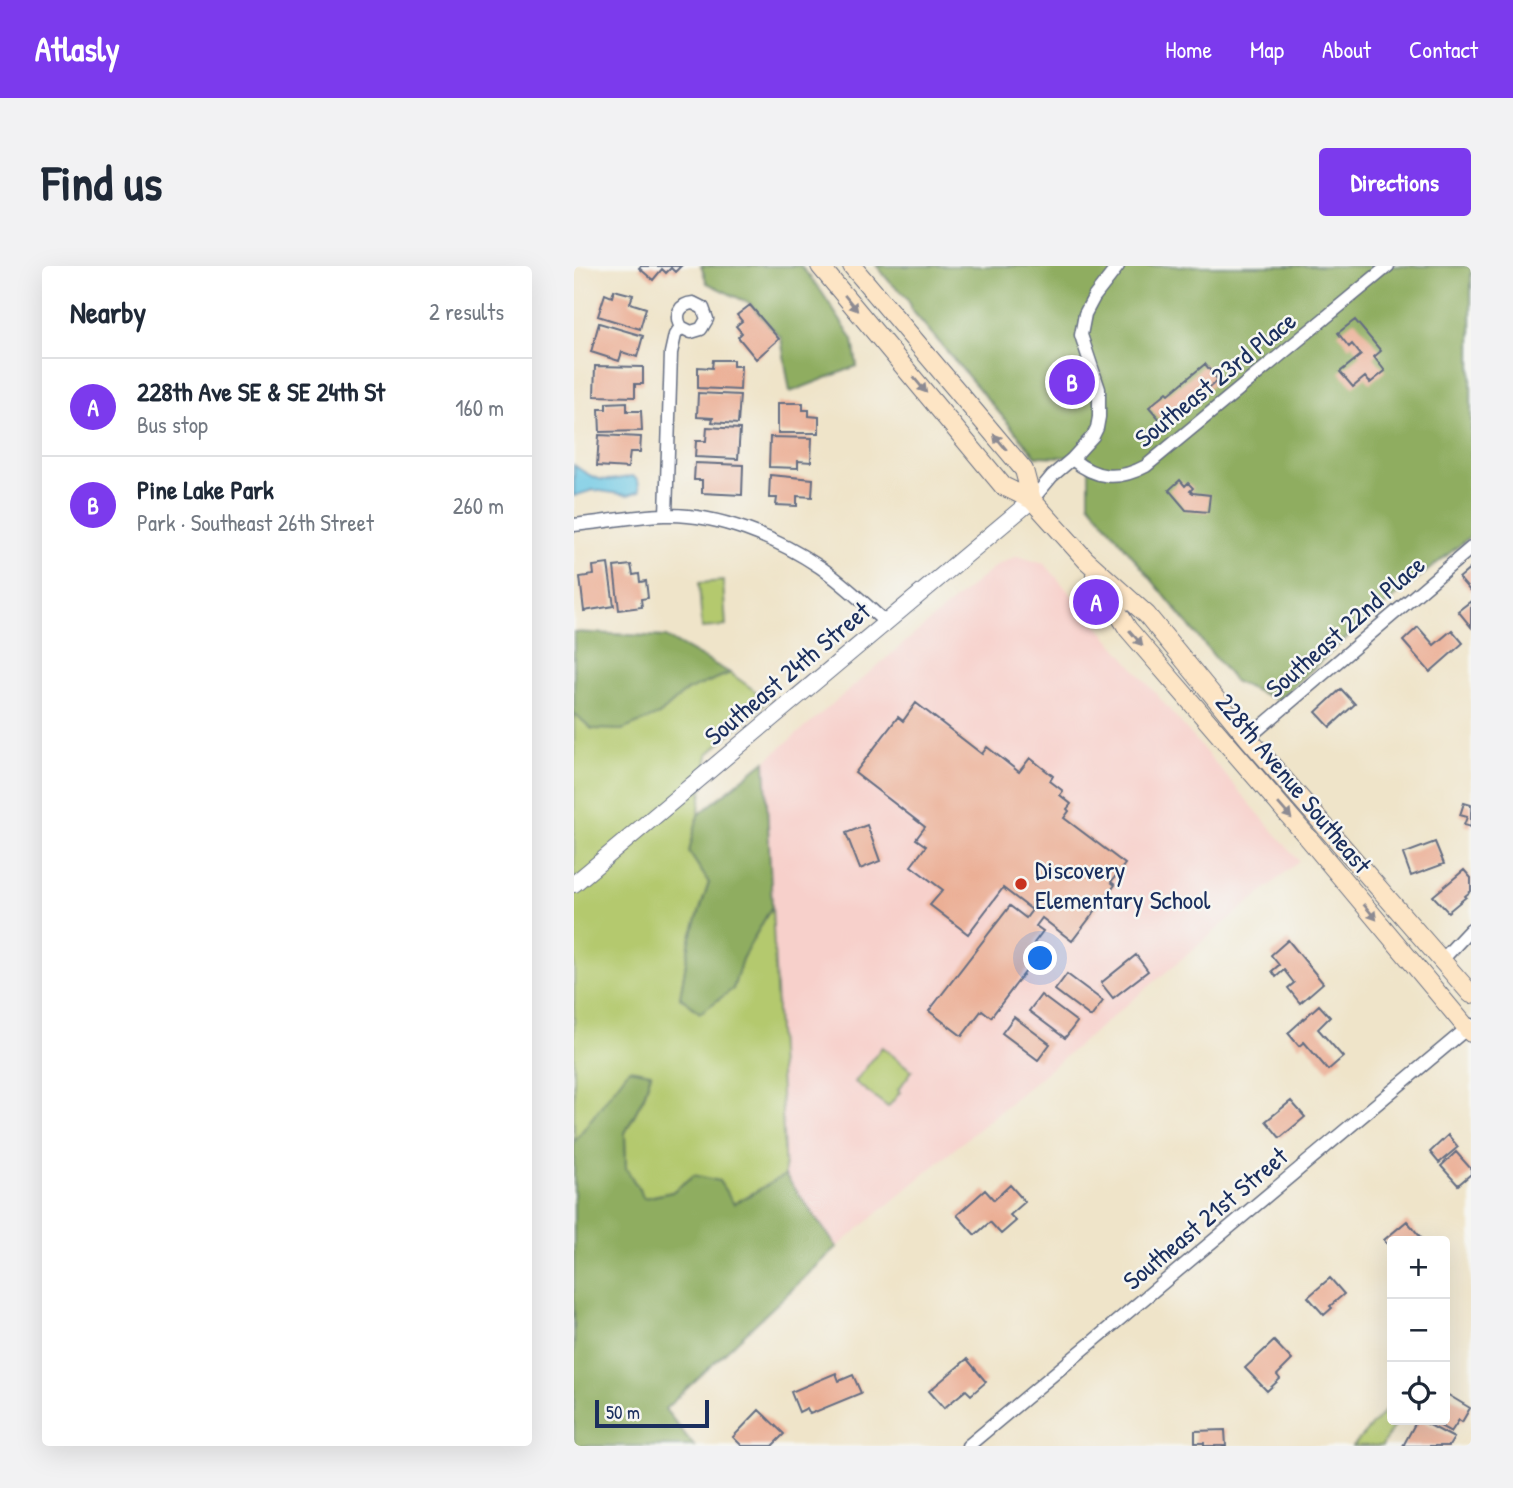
<!DOCTYPE html>
<html lang="en">
<head>
<meta charset="utf-8">
<style>
	:root { --surface:#fff; --page:#f2f2f3; --text:#1f2937; --muted:#747a83; --line:#e0e1e3; --accent:#7c3aed }
	body { margin:0; font-family:"Patrick Hand",sans-serif; background:var(--page); color:var(--text) }
	.controls { position:absolute; right:21px; bottom:21px; display:grid; overflow:hidden; border-radius:7px; box-shadow:0 7px 28px #0002 }
	.controls button { width:63px; height:63px; display:grid; place-items:center; padding:0; border:0; border-bottom:2px solid var(--line); background:var(--surface); color:var(--text); font:35px sans-serif }
	.scale { position:absolute; left:21px; bottom:18px; width:114px; box-sizing:border-box; padding-left:7px; border:4px solid #1b2f5e; border-top:0; font-size:19px; line-height:24px; white-space:nowrap; color:#1b2f5e; -webkit-text-stroke:5px #f6f6f2; paint-order:stroke }
	.you { position:absolute; left:467px; top:693px; width:24px; height:24px; margin:-18px; border:5px solid #fff; border-radius:50%; background:#1a73e8; box-shadow:0 0 0 10px #1a73e833 }
	.badge { display:grid; place-items:center; width:46px; height:46px; border-radius:50%; background:var(--accent); color:#fff; font-size:23px; font-weight:700 }
	.pin { position:absolute; translate:-50% -50%; border:4px solid #fff; box-shadow:0 2px 7px #0006 }
	.list { margin:0; padding:0; list-style:none }
	h2 { display:flex; justify-content:space-between; align-items:center; height:91px; margin:0; padding:0 28px; font-size:30px }
	h2 small { font-size:23px; font-weight:400; color:var(--muted) }
	.list li { display:grid; grid-template-columns:46px 1fr auto; gap:21px; align-items:center; box-sizing:border-box; height:98px; padding:0 28px; border-top:2px solid var(--line) }
	.list b { display:block; font-size:26px; white-space:nowrap }
	.list p { margin:0; font-size:23px; white-space:nowrap; color:var(--muted) }
	.list em { font-size:23px; font-style:normal; color:var(--muted) }
	.icon { flex:none; width:38px; height:38px; fill:none; stroke:currentColor; stroke-width:2; stroke-linecap:round; stroke-linejoin:round }
	.map { position:relative; flex:none; width:897px; height:1180px; overflow:hidden; border-radius:7px }
	header { display:flex; align-items:center; gap:42px; box-sizing:border-box; height:98px; padding:0 35px; background:var(--accent); color:#fff }
	header strong { font-size:33px }
	nav { display:flex; gap:38px; margin-inline-start:auto; font-size:24px }
	.intro { display:flex; align-items:center; justify-content:space-between; box-sizing:border-box; height:168px; padding:0 42px }
	h1 { margin:0; font-size:49px }
	.button { padding:18px 32px; border-radius:7px; background:var(--accent); color:#fff; font-size:24px; font-weight:700 }
	main { display:flex; gap:42px; padding:0 42px }
	aside { flex:1; background:var(--surface); border-radius:7px; box-shadow:0 7px 28px #0002 }
	.map>svg:first-child { display:block }
	.built { fill:#f7d0cb }
	.green { fill:#b4c96e; stroke:#687c66; stroke-width:2 }
	.forest { fill:#8fad61; stroke:#556e60; stroke-width:2 }
	.water { fill:#64c4e2; stroke:#407aa0; stroke-width:2 }
	.building { fill:#ebae94 }
	.lines { fill:none; stroke-linecap:round; stroke-linejoin:round }
	.minor-casing { stroke:#656e83; stroke-width:15 }
	.tertiary-casing { stroke:#656e83; stroke-width:18 }
	.secondary-casing { stroke:#656e83; stroke-width:20 }
	.minor { stroke:#fff; stroke-width:12 }
	.tertiary { stroke:#fff; stroke-width:16 }
	.secondary { stroke:#fde5c5; stroke-width:18 }
	.oneway { fill:#8c8a92 }
	.poi-dot { fill:#c8321e; stroke:#f6f6f2; stroke-width:2.5 }
	.labels { text-anchor:middle; dominant-baseline:central; stroke-width:5; stroke-linejoin:round; paint-order:stroke }
	.street-label { font-size:26px; fill:#1b2f5e; stroke:#f6f6f2 }
	.poi-label { font-size:26px; fill:#1b2f5e; stroke:#f6f6f2; text-anchor:start }
</style>
</head>
<body>
<header>
<strong>Atlasly</strong>
<nav><a>Home</a><a>Map</a><a>About</a><a>Contact</a></nav>
</header>
<div class="intro"><h1>Find us</h1><a class="button">Directions</a></div>
<main>
<aside>
<h2>Nearby<small>2 results</small></h2>
<ul class="list">
<li><span class="badge">A</span><div><b>228th Ave SE &amp; SE 24th St</b><p>Bus stop</p></div><em>160 m</em></li>
<li><span class="badge">B</span><div><b>Pine Lake Park</b><p>Park · Southeast 26th Street</p></div><em>260 m</em></li>
</ul>
</aside>
<div class="map">
<svg width="897" height="1180" viewBox="0 0 897 1180">
	<rect width="100%" height="100%" fill="#f6f6f2"/>
	<filter id="ink" filterUnits="userSpaceOnUse"><feTurbulence type="fractalNoise" baseFrequency=".0143" numOctaves="2"/><feDisplacementMap in="SourceGraphic" scale="14" xChannelSelector="R" yChannelSelector="G"/><feConvolveMatrix kernelMatrix="1 2 1 2 8 2 1 2 1" color-interpolation-filters="sRGB"/></filter>
	<filter id="wash" filterUnits="userSpaceOnUse"><feTurbulence type="fractalNoise" baseFrequency=".00686" numOctaves="4" result="noise"/><feDisplacementMap in="SourceGraphic" scale="28" xChannelSelector="R" yChannelSelector="G"/><feGaussianBlur stdDeviation="1.57" result="paint"/><feColorMatrix in="noise" values="0 0 0 0 0 0 0 0 0 0 0 0 0 0 0 0 0 1.4 0 .05"/><feComposite in="paint" operator="in"/></filter>
	<g filter="url(#wash)">
		<rect width="100%" height="100%" fill="#efe4c9"/>
		<path class="built" d="M443,290L471,298L725,595L263,981L211,909L191,495L421,300Z"/>
		<path class="green" d="M149,315L152,360L128,362L125,317Z
			M156,407L194,434L134,488L122,562L115,586L135,616L116,674L106,731L159,723L168,693L198,640L211,909L159,938L120,909L98,926L70,932L52,902L51,867L70,830L77,808L55,804L0,876V447L18,463L85,449L112,425Z
			M308,781L338,805L324,824L326,826L314,841L281,816Z
			M818,1137V1154H823L808,1180H779Z"/>
		<path class="forest" d="M127,0H227L247,25L279,74L283,100L216,126L207,72L175,37L133,17Z
			M303,0H897V270L797,350L704,434L661,416L515,237V192L462,190L336,42C335,29 327,26 319,19C313,14 308,6 303,0Z
			M0,366L92,371L156,407L112,425L85,449L48,464L18,463L0,447Z
			M191,495L198,640L168,693L159,723L126,747L106,731L116,674L135,617L115,586L124,549Z
			M55,803L77,807L70,830L51,867L52,902L70,932L98,926L120,909L145,915L160,938L211,909L263,981L91,1143L120,1180H0V876Z"/>
		<path class="water" d="M0,199C23,216 30,217 58,210L64,214L66,225L54,229L19,224L0,230Z"/>
		<g id="blocks">
			<path class="building" d="M67,0H107L101,6L97,2L92,7L88,3L79,14L65,2Z
				M40,24L59,29L56,37L72,42L66,63L24,50L31,28L38,31Z
				M176,39L205,73L182,93L164,71L168,67L162,60L168,55L163,49Z
				M781,54L807,85L800,91L811,105L796,117L791,111L779,121L766,106L787,89L778,78L775,81L764,67Z
				M25,57L69,70L63,91L48,86L45,95L17,86Z
				M139,94H159V100H167L166,124L124,122V101L138,102Z
				M631,98L644,114L605,147L603,145L589,157L575,141L593,126L595,128Z
				M21,100L69,101V118H61V131L20,130Z
				M124,127L166,129L164,158L138,156L139,152L123,151Z
				M53,136V145H67L68,165L26,166L25,143H32V137Z
				M204,137H229V144H235V150L245,151V167H204Z
				M133,161L166,163L164,193L121,191L122,175H132Z
				M25,169L67,171L66,186H56L54,202L23,200Z
				M196,171L238,172L237,196L224,195V202L195,201Z
				M121,197L169,199L168,229L128,227V214H120Z
				M196,209L239,213L238,231L223,230V240L202,239L203,232H195Z
				M606,214L611,220L614,217L619,222L616,225L619,227L636,229L634,246L612,244L595,224Z
				M34,298L40,340L10,345L6,311L20,309L19,300Z
				M57,299L59,309L65,308L66,316L72,315L74,332L67,333L68,341L45,344L40,301Z
				M897,302V326L885,312Z
				M897,335V361L884,345Z
				M844,361L860,379L878,364L889,377L856,406L829,375Z
				M767,423L781,438L756,461L742,446Z
				M342,437L408,488L413,481L445,506L456,492L479,510L476,515L489,525L486,529L497,538L493,543L495,545L490,552L551,598L537,616L541,619L498,675L468,652L462,660L469,665L460,677L468,684L417,751L408,744L388,770L355,745L436,640L452,652L458,644L429,622L394,668L356,639L369,624L337,600L352,580L342,573L351,561L281,507L324,451L329,455Z
				M890,537L897,539V561L890,559L893,551L886,549Z
				M293,559L306,595L286,603L272,567Z
				M861,576L870,598L837,610L829,588Z
				M890,604L897,612V625L891,630L892,631L874,646L859,630Z
				M714,674L749,717L726,737L714,722L720,717L710,704L702,711L698,705L705,699L697,689Z
				M562,689L574,705L539,732L527,717Z
				M493,708L529,735L517,751L481,724Z
				M467,729L503,756L491,772L455,745Z
				M745,739L756,751L744,763L769,791L754,804L730,776L725,780L714,767Z
				M440,751L476,778L464,794L428,767Z
				M717,835L731,851L706,872L692,855Z
				M874,869L884,881L865,897L856,886Z
				M882,886L897,903V908L884,919L867,900Z
				M436,919L451,936L436,949L442,955L427,968L416,956L401,969L383,949L411,924L420,934Z
				M833,955L848,973L846,975H818V984L810,974Z
				M756,1012L770,1028L756,1040L758,1042L750,1049L734,1031Z
				M700,1075L718,1094L703,1109L706,1113L693,1125L671,1102Z
				M393,1093L412,1116L397,1129L392,1124L370,1142L355,1125Z
				M262,1107L265,1115L279,1109L287,1127L236,1148L233,1142L225,1146L217,1126Z
				M871,1127L896,1142L888,1156L885,1154L877,1166L855,1154H871Z
				M185,1144L210,1168L198,1180H168L159,1171Z
				M843,1154H846L880,1172L875,1180H829Z
				M651,1164L652,1180H630V1177H621V1165Z"/>
		</g>
	</g>
	<g filter="url(#ink)">
		<use href="#blocks" fill-opacity="0" stroke="#656e83" stroke-width="2"/>
		<g class="lines">
			<defs>
				<path id="minor" d="M498,193L519,170L523,162L525,151V123L507,69L511,48L520,31L544,0
					M458,234L478,210L498,193C522,213 544,215 572,200L814,0
					M92,249L97,87L101,69L107,61C100,49 106,38 119,37L129,42L133,53L127,63L117,66L107,61
					M0,259C30,256 60,250 90,249C143,247 203,272 246,301C269,317 290,337 311,356
					M674,472L897,282
					M867,695L897,663
					M394,1180L897,759"/>
				<path id="tertiary" d="M0,618L458,234"/>
				<path id="secondary" d="M246,0L429,220L458,234L512,294L573,349L674,472L897,728
					M278,0L450,204L458,234
					M521,309L554,363L736,574L897,767"/>
			</defs>
			<use href="#minor" class="minor-casing"/>
			<use href="#tertiary" class="tertiary-casing"/>
			<use href="#secondary" class="secondary-casing"/>
			<use href="#minor" class="minor"/>
			<use href="#tertiary" class="tertiary"/>
			<use href="#secondary" class="secondary"/>
		</g>
		<defs><path id="oneway-solid" d="M-6-.8H1V-3.2L6.5 0L1 3.2V.8H-6Z" transform="scale(1.75)"/></defs>
		<g class="oneway">
			<use href="#oneway-solid" transform="translate(277 37) rotate(50)"/>
			<use href="#oneway-solid" transform="translate(346 119) rotate(50)"/>
			<use href="#oneway-solid" transform="translate(426 176) rotate(-130)"/>
			<use href="#oneway-solid" transform="translate(562 372) rotate(49)"/>
			<use href="#oneway-solid" transform="translate(711 545) rotate(49)"/>
			<use href="#oneway-solid" transform="translate(796 646) rotate(50)"/>
		</g>
	</g>
	<circle class="poi-dot" cx="447" cy="618" r="7"/>
	<g class="labels">
		<g class="street-label">
			<text transform="translate(641 113) rotate(-39)">Southeast 23rd Place</text>
			<text transform="translate(771 360) rotate(-41)">Southeast 22nd Place</text>
			<text transform="translate(213 407) rotate(-40)">Southeast 24th Street</text>
			<text transform="translate(720 517) rotate(50)">228th Avenue Southeast</text>
			<text transform="translate(631 952) rotate(-40)">Southeast 21st Street</text>
		</g>
		<g class="poi-label">
			<text x="461" y="603">Discovery<tspan x="461" dy="30">Elementary School</tspan></text>
		</g>
	</g>
</svg>
<div class="controls">
<button>+</button>
<button>−</button>
<button><svg class="icon" aria-label="locate" viewBox="0 0 24 24"><circle cx="12" cy="12" r="6"/><path d="M12 2v4M12 18v4M2 12h4M18 12h4"/></svg></button>
</div>
<div class="scale">50 m</div>
<div class="you"></div>
<div class="pin badge" style="left:522px;top:336px">A</div>
<div class="pin badge" style="left:498px;top:116px">B</div>
</div>
</main>
</body>
</html>
